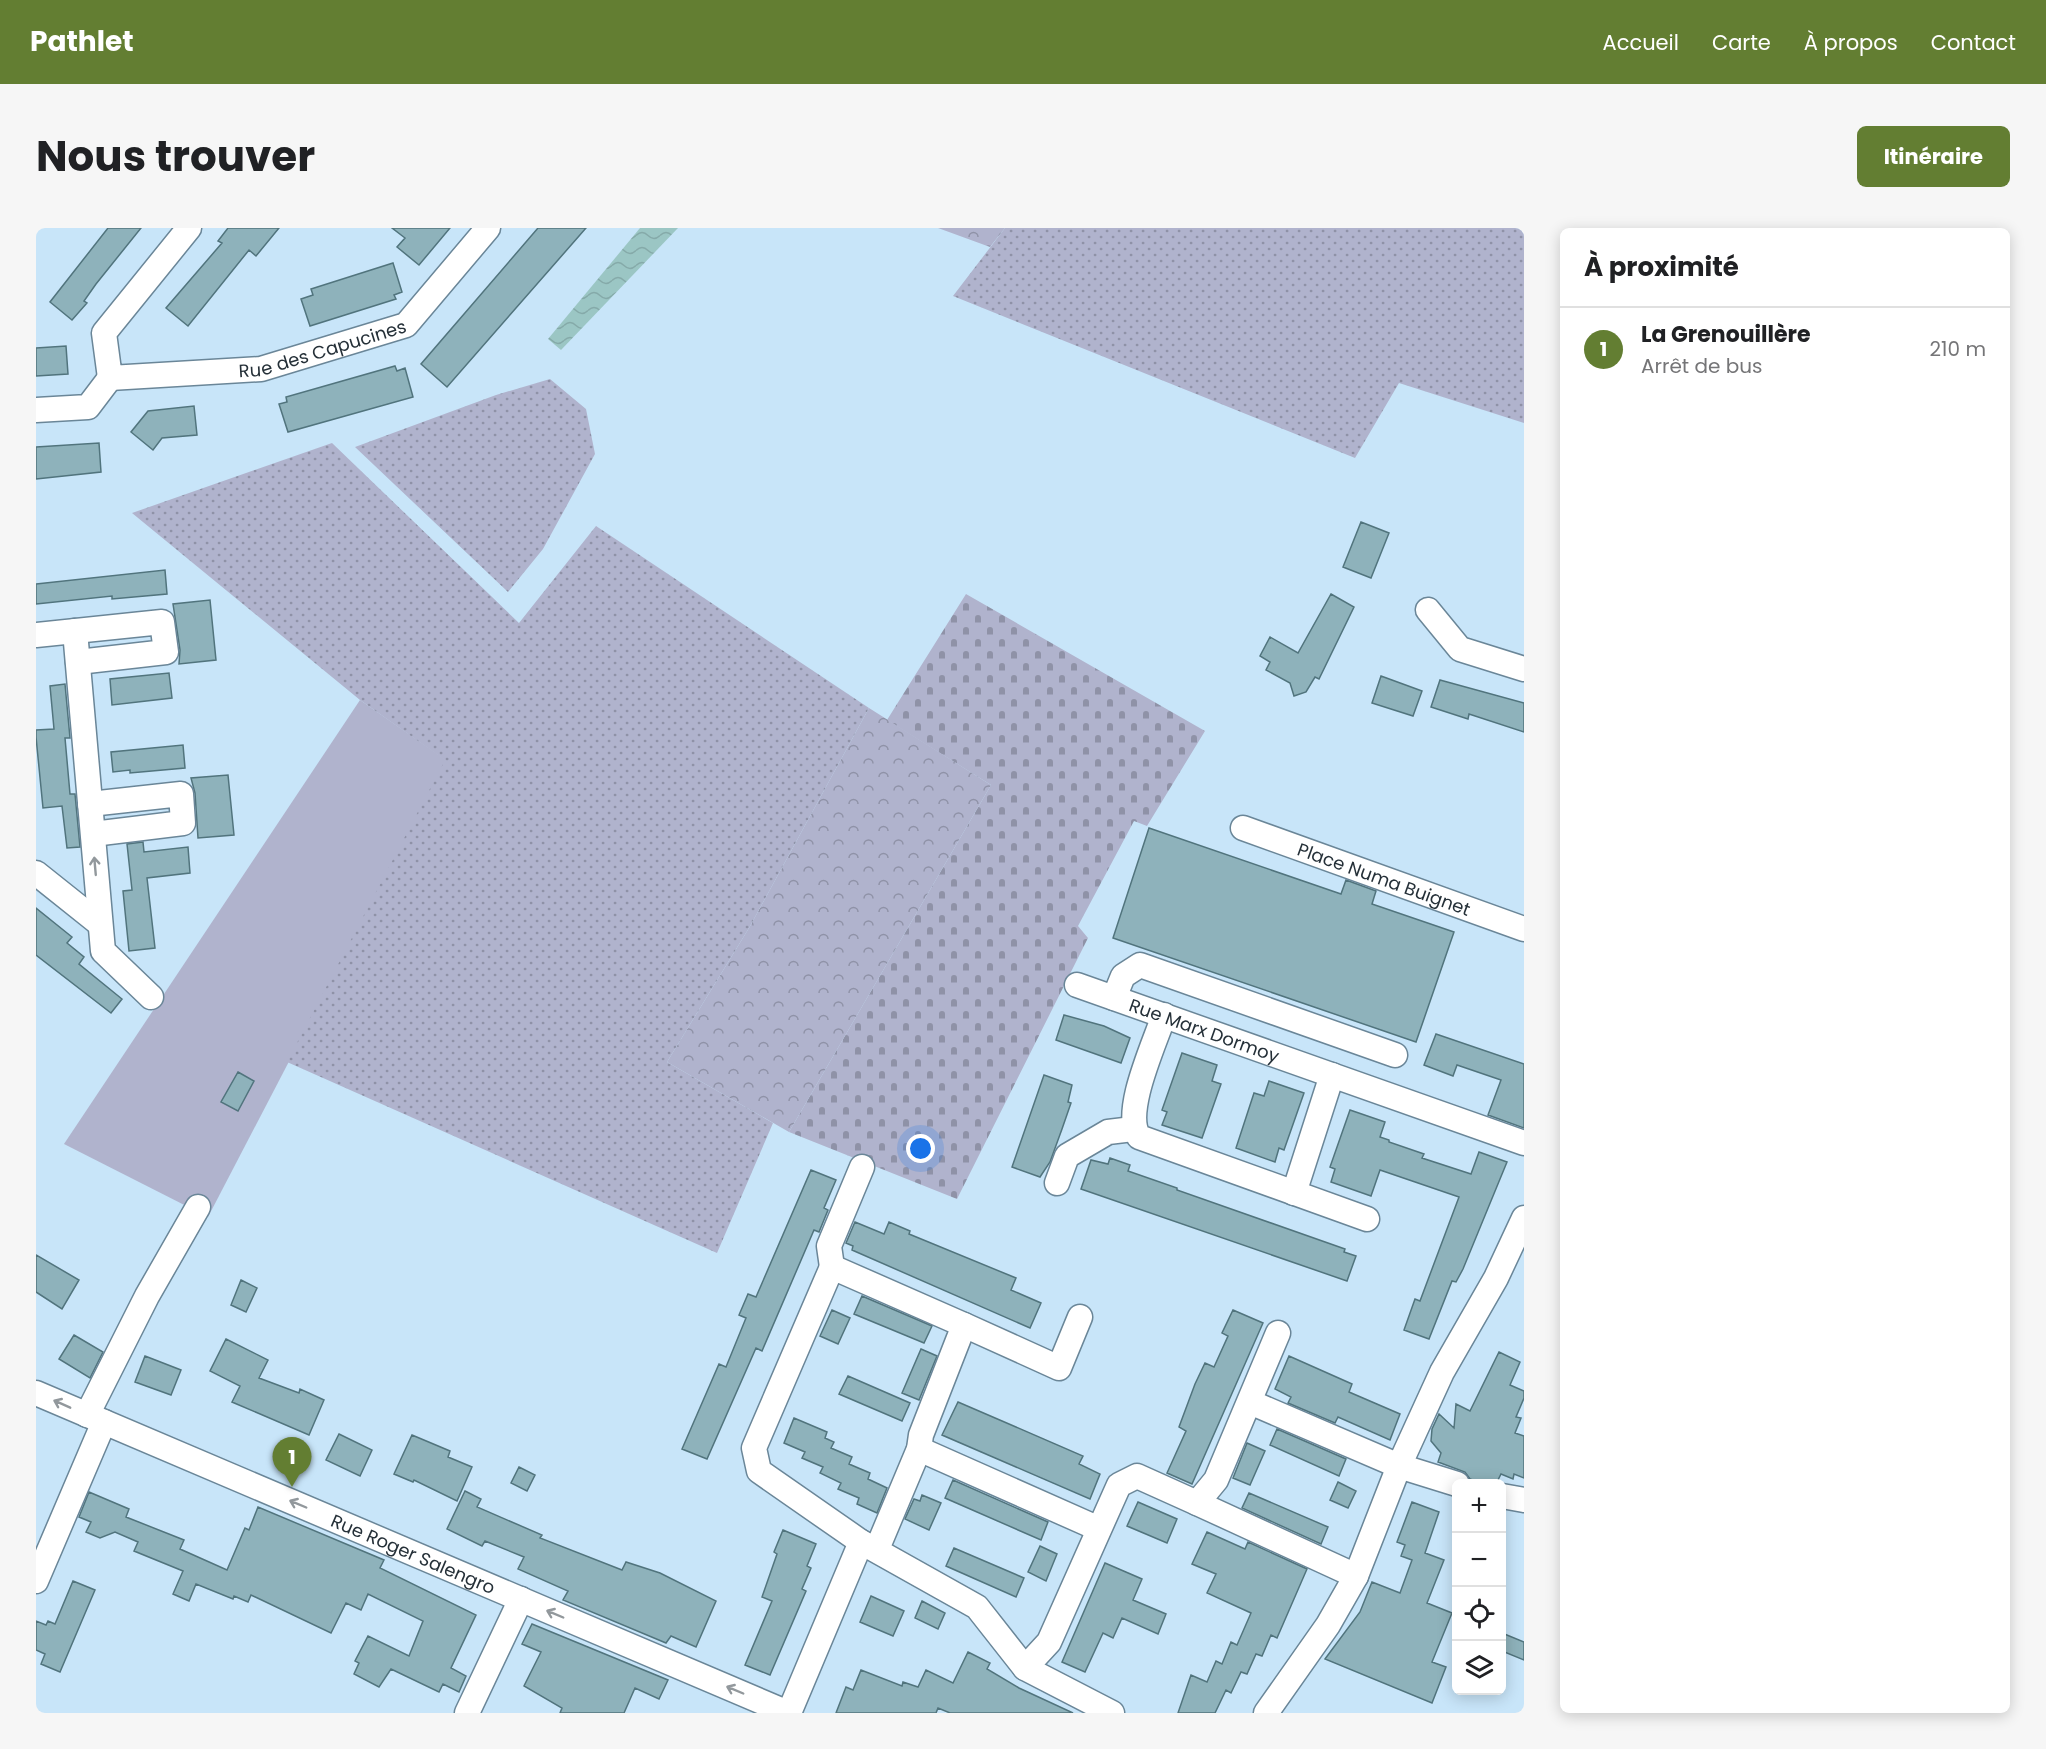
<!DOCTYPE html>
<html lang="fr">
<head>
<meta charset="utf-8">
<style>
	:root { --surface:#fff; --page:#f6f6f6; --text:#202124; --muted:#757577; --line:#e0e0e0; --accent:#637e32 }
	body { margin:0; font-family:Poppins,sans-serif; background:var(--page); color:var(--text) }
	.controls { position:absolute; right:18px; bottom:18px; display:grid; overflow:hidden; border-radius:9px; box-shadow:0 3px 15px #0003 }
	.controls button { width:54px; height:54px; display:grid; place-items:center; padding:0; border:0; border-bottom:2px solid var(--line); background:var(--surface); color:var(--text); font:30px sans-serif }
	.you { position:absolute; left:885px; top:921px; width:21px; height:21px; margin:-15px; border:4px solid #fff; border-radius:50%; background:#1a73e8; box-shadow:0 0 0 9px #1a73e833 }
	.badge { display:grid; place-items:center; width:39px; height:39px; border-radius:50%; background:var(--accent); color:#fff; font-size:20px; font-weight:700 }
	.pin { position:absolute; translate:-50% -50px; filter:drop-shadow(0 2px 3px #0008) }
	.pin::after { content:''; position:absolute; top:32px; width:21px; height:18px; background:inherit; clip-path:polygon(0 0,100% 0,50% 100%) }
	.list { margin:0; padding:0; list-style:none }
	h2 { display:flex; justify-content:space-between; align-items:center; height:78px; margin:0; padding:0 24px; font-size:26px }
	h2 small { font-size:20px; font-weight:400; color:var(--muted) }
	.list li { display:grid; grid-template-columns:39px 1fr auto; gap:18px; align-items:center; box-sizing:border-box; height:84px; padding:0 24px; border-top:2px solid var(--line) }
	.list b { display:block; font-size:22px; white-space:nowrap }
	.list p { margin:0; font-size:20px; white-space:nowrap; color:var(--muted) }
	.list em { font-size:20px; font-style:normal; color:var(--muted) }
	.icon { flex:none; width:33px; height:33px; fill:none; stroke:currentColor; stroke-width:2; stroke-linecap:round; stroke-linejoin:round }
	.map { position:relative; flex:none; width:1488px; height:1485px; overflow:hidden; border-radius:9px }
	header { display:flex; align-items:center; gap:36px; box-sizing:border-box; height:84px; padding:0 30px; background:var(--accent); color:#fff }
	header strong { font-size:28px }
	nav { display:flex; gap:33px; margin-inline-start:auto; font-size:21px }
	.intro { display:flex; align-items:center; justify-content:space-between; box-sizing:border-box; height:144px; padding:0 36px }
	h1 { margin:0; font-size:42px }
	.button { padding:15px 27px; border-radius:9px; background:var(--accent); color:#fff; font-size:21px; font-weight:700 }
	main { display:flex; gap:36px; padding:0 36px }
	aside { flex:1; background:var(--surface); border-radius:9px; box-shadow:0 3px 15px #0003 }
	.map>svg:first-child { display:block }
	.grass { fill:#b0b3cd }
	.cemetery { fill:url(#cemetery-stones) }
	.park { fill:url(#park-crowns) }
	.garden { fill:url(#garden-dots) }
	.water { fill:url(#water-waves) }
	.building { fill:#8eb2bb; stroke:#51747d; stroke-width:1.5 }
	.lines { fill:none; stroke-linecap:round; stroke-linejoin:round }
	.minor-casing { stroke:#6a8698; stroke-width:27 }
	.minor { stroke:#fff; stroke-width:24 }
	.oneway { stroke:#92989c }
	.labels { text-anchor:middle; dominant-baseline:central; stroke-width:5; stroke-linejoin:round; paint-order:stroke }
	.street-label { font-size:18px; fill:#253038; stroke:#c8e5f9 }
</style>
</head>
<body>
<header>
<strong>Pathlet</strong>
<nav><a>Accueil</a><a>Carte</a><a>À propos</a><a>Contact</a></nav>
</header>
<div class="intro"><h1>Nous trouver</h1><a class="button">Itinéraire</a></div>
<main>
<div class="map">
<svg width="1488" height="1485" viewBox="0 0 1488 1485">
	<defs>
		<pattern id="cemetery-stones" width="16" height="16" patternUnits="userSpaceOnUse" patternTransform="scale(1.5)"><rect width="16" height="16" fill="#b0b3cd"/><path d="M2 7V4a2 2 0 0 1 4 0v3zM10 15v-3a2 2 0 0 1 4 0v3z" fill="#8f92a7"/></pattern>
		<pattern id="park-crowns" width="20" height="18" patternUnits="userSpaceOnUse" patternTransform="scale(1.5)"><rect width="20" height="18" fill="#b0b3cd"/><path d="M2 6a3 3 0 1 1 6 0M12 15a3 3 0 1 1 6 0" fill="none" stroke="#8f92a7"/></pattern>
		<pattern id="garden-dots" width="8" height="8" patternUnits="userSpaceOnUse" patternTransform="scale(1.5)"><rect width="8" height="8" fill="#b0b3cd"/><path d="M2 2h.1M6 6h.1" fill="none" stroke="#8f92a7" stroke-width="1.8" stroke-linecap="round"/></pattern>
		<pattern id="water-waves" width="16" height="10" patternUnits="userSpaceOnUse" patternTransform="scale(1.5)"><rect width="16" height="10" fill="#9bc6c4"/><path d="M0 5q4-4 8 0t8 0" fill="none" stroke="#85aaa9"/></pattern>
	</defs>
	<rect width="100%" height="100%" fill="#c8e5f9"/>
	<path class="grass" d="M324,472L410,532L172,989L28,916Z"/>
	<path class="cemetery" d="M930,366L1169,503L1111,598L1098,593L1042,698L1052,710L921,971L753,904L955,557L851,492Z"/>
	<path class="park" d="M902,0H969L954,19Z
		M833,480L955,557L753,904L631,834L713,700Z"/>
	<path class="garden" d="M969,0H1483L1488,2V195L1363,155L1319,230L917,68Z
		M514,151L550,181L559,226L507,321L472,364L319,219L460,167Z
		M296,215L483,395L560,298L833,480L713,700L631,834L737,895L681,1025L251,834L409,532L324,472L96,285Z"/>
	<path class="water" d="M604,0H642L525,122L512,111Z"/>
	<path class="building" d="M72,0H105L60,56L48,73L51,75L36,92L14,74Z
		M192,0H243L220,28L213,22L152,98L130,80L186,15L182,13Z
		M356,0H414L383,37L361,19L369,10Z
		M502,0H550L411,159L385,136Z
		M357,35L366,64L358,67L360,71L274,98L265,71L277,67L275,61Z
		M30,118L32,146L0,148V120Z
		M359,138L361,143L369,140L377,169L252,204L243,176L251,174L250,169Z
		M158,178L161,207L126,210L117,222L95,204L112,183Z
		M63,215L65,244L0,251V219Z
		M1325,294L1353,305L1335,350L1307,339Z
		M129,342L131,366L76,371V368L0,376V356Z
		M1295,366L1318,379L1283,451L1279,449L1270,464L1258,468L1254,455L1230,442L1234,434L1224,428L1234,409L1262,425Z
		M174,372L180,432L143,436L144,422L137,376Z
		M133,445L136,470L76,477L74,451Z
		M1345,448L1386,463L1377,488L1336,475Z
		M1404,452L1488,475V504L1433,486L1432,491L1395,479Z
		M29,456L34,510H29L34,566H39L44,619L31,620L26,578L7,580L0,509V502L18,501L14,458Z
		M147,517L149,540L94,545V542L77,544L75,524Z
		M192,547L198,607L162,610L159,565L155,550Z
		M1113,600L1305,666L1310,652L1340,663L1336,676L1418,704L1380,814L1077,710Z
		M107,614L108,624L152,619L154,645L111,650L119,720L93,723L87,663L96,662L91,616Z
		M0,680L36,709L31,715L48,729L43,736L86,771L75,785L0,727Z
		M1028,787L1068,798L1094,810L1085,835L1020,812Z
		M1400,806L1488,836V900L1452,887L1465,852L1421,837L1417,848L1388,837Z
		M1146,825L1181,837L1176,853L1185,856L1166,910L1126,897L1131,884L1126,882Z
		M202,844L218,853L202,883L185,874Z
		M1008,847L1036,857L1032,874L1035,875L1026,901L1014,934L1004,949L976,939Z
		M1233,853L1268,865L1248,922L1243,920L1239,934L1200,920L1218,865L1228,868Z
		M1314,882L1349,894L1344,909L1353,912V914L1388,926L1386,930L1435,946L1443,924L1471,934L1427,1041L1420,1054L1416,1053L1393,1111L1368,1102L1379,1071L1384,1073L1423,969L1344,942L1335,968L1295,954L1299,941L1294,939Z
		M1074,930L1094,937L1092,943L1141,960V962L1309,1021L1308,1024L1320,1028L1311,1053L1045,961L1055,932L1072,936Z
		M775,942L800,952L788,980L792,982L783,1004L778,1002L726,1123L720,1120L671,1231L646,1221L683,1136L690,1139L710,1090L703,1087L712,1066L720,1069Z
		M819,994L848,1006L853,994L874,1003L873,1006L980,1050L975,1062L1005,1075L994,1100L816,1022L817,1018L810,1015Z
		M0,1027L43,1052L26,1081L0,1064Z
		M205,1052L221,1060L210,1084L195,1077Z
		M826,1068L896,1098L888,1115L818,1086Z
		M796,1082L814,1090L802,1116L784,1108Z
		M1197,1082L1227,1095L1156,1256L1131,1245L1150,1203L1143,1199L1159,1156L1169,1135L1178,1139L1192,1108L1186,1105Z
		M38,1107L67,1124L54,1150L23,1131Z
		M190,1111L232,1132L223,1150L263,1165L264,1161L288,1172L273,1207L196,1174L204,1158L174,1143Z
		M885,1121L901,1128L883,1172L866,1165Z
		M1463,1124L1484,1134L1474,1157L1488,1163V1170L1480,1189L1485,1190L1479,1205L1488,1208V1250L1478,1246L1477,1251L1465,1246L1460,1256H1446L1434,1251L1429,1244L1402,1234L1405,1225L1395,1213L1396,1201L1403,1186L1418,1200L1420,1176L1434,1183Z
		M109,1128L145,1142L135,1167L99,1154Z
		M1253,1128L1316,1156L1313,1164L1364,1186L1354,1212L1302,1189L1299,1195L1252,1175L1255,1169L1239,1161Z
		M812,1148L874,1175L866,1193L803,1166Z
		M922,1174L1047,1228L1043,1236L1064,1246L1054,1271L906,1207Z
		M758,1190L791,1204L789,1210L798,1214L795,1220L816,1229L813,1236L834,1245L832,1251L851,1260L841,1285L821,1276L823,1270L802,1261L805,1255L784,1245L787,1239L766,1230L769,1224L748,1215Z
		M1241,1201L1310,1231L1303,1248L1234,1217Z
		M303,1206L336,1222L324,1248L290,1232Z
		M376,1207L414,1223L412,1229L436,1239L421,1273L378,1252L377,1254L358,1246Z
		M1211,1215L1229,1223L1214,1257L1197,1250Z
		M483,1239L499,1247L491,1263L475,1255Z
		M917,1252L1012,1294L1005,1312L909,1270Z
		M1302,1254L1320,1263L1312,1280L1294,1272Z
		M429,1263L445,1271L441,1279L506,1307L504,1310L586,1342L590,1334L624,1345L680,1373L660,1419L635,1408L630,1415L527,1372L532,1363L482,1341L488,1329L449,1313L446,1318L411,1301Z
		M53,1264L93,1281L90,1289L148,1312L144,1321L191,1342L209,1300L213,1302L222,1279L348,1332L344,1340L440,1387L415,1440L430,1448L423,1464L407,1456L403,1464L355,1441L343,1459L318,1446L323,1435L319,1433L332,1408L373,1428L387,1393L332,1366L325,1382L310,1375L295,1405L215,1367L212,1374L198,1368L197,1371L160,1356L153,1373L137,1366L147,1343L98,1323L102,1314L79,1304L64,1310L50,1304L55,1294L43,1289Z
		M1213,1265L1292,1299L1285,1316L1206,1280Z
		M886,1267L905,1275L893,1302L869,1291L878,1271L884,1273Z
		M1102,1274L1141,1291L1131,1315L1091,1298Z
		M1376,1274L1403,1284L1389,1325L1408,1332L1391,1375L1416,1385L1396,1434L1410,1439L1396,1475L1289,1431L1324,1384L1336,1354L1364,1365L1376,1332L1365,1328L1369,1317L1361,1314Z
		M747,1302L780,1316L771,1338L775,1340L766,1361L770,1363L734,1447L709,1437L736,1373L726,1369L741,1326L738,1324Z
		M1171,1304L1209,1321L1212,1314L1271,1341L1241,1410L1235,1407L1226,1428L1220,1426L1211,1446L1205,1444L1195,1465L1190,1462L1179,1485H1142L1155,1447L1171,1454L1180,1433L1186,1436L1195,1414L1201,1417L1215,1385L1171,1365L1180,1346L1156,1336Z
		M1004,1318L1021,1326L1010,1353L992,1344Z
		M918,1320L988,1350L980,1369L910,1338Z
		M1069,1335L1106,1351L1097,1372L1130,1386L1122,1406L1086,1390L1077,1410L1067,1405L1049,1444L1026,1434Z
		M37,1353L59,1362L24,1444L5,1436L9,1426L0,1422V1393L10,1397L12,1393L19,1396Z
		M835,1368L868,1383L857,1408L824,1394Z
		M886,1373L909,1385L902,1401L879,1390Z
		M496,1396L632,1452L623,1471L599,1460L588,1485H524L526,1480L488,1458L505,1424L486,1416Z
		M1466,1405L1488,1414V1432L1466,1423Z
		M932,1424L954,1435L951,1441L983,1460L1037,1485H914L902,1480L900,1485H800L810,1459L817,1462L825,1442L866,1458L867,1454L882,1459L890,1442L917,1455Z"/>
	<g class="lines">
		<defs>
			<g id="minor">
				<path id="s1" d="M153,0L68,105L74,150L225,141L370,97L452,0"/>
				<path d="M0,182L52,179L74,150"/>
				<path d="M1392,382L1424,421L1488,441"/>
				<path d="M39,403L67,723L115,769"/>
				<path d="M0,407L126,394L130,424L42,434"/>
				<path d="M54,576L145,566L147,595L57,606"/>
				<path id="s2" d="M1207,600L1488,701"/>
				<path d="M0,645L64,696"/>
				<path id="s3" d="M1041,757L1488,915"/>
				<path d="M1078,770L1087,748L1104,737L1359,827"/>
				<path d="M1128,787C1119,815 1086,884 1103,909L1331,991"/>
				<path d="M1021,955L1031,928L1072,904L1097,901"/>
				<path d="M1258,965L1296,847"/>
				<path d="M796,1039L793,1018L826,939"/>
				<path d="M928,1097L1023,1140L1044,1089"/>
				<path id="s4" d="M0,1165L752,1485"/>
				<path d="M1214,1174L1363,1238L1421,1256"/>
				<path d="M51,1187L111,1068L162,979"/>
				<path d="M883,1221L1061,1300"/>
				<path d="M1466,1268L1488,1272"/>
				<path d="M1161,1275L1320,1348"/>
				<path d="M841,1321L883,1221L885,1207L928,1097L796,1039L718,1220L723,1243L825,1314L941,1379L989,1440"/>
				<path d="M0,1353L68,1194"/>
				<path d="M431,1485L485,1371"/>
				<path d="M753,1485L825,1314"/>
				<path d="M1076,1485L989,1440L1013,1414L1083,1257L1101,1248L1161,1275L1180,1252L1242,1105"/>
				<path d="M1230,1485L1292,1397L1320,1348L1363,1238L1406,1144L1460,1050L1488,990"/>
			</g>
		</defs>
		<use href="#minor" class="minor-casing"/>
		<use href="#minor" class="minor"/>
	</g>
	<defs><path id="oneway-shaft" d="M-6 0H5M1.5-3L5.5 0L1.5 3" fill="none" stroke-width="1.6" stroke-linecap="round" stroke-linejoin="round" transform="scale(1.5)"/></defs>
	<g class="oneway">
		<use href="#oneway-shaft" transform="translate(59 638) rotate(-95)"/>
		<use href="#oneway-shaft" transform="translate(26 1176) rotate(-156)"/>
		<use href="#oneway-shaft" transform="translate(262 1276) rotate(-157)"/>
		<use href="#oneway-shaft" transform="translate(519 1386) rotate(-157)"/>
		<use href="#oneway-shaft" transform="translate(699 1462) rotate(-157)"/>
	</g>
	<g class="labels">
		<g class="street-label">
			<text stroke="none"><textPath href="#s1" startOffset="396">Rue des Capucines</textPath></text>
			<text stroke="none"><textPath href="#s2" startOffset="150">Place Numa Buignet</textPath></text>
			<text stroke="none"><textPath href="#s3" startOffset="135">Rue Marx Dormoy</textPath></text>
			<text stroke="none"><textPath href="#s4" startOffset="410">Rue Roger Salengro</textPath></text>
		</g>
	</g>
</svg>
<div class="controls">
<button>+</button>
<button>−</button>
<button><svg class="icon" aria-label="locate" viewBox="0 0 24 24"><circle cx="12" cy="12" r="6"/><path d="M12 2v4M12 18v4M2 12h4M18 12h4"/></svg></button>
<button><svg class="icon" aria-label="layers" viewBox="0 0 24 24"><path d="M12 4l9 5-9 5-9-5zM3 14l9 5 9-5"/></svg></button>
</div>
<div class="you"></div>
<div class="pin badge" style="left:256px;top:1259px">1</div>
</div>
<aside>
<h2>À proximité<small></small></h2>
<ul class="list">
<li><span class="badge">1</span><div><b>La Grenouillère</b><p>Arrêt de bus</p></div><em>210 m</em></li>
</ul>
</aside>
</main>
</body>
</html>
